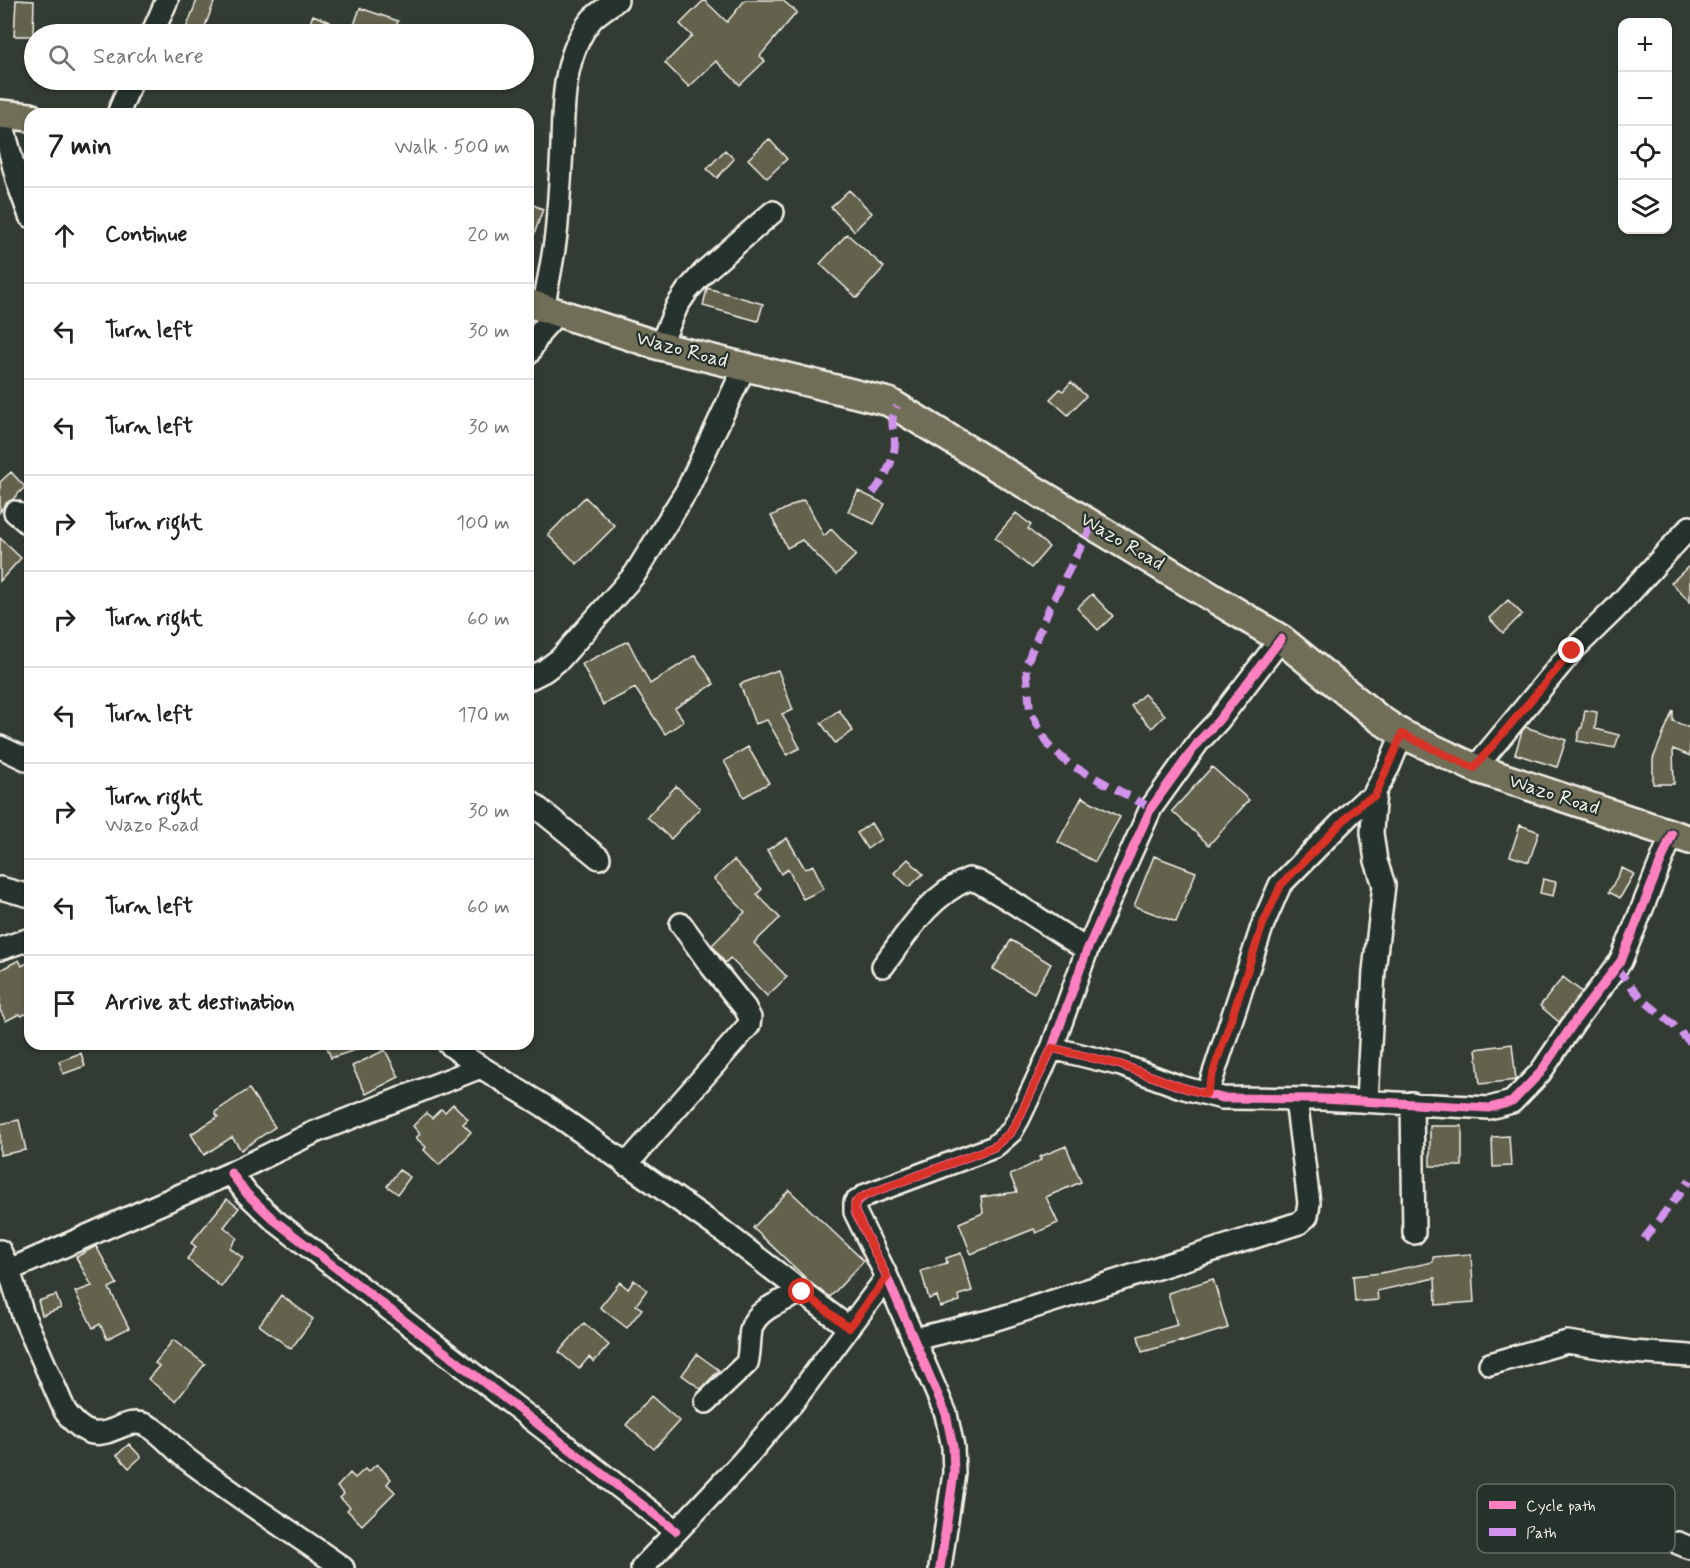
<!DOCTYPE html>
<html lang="en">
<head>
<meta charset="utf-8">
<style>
	:root { --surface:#fff; --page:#f6f6f6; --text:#222; --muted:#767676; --line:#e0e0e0 }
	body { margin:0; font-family:Mynerve,sans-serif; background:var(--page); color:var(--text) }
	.controls { position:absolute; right:18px; top:18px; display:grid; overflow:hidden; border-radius:12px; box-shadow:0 2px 4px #0004 }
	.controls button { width:54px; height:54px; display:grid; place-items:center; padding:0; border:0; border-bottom:2px solid var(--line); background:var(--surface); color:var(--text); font:30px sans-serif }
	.stop { position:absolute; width:18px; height:18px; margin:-14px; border:4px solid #d93025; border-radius:50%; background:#fff }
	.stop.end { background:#d93025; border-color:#fff; box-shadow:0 2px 6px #0008 }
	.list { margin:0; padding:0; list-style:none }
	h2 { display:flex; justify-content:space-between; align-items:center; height:78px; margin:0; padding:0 24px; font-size:26px }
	h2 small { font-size:20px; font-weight:400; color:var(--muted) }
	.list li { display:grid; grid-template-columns:39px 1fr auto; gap:18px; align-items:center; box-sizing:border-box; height:96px; padding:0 24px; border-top:2px solid var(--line) }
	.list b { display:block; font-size:22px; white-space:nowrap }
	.list p { margin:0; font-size:20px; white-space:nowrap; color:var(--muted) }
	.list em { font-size:20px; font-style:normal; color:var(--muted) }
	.icon { flex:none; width:33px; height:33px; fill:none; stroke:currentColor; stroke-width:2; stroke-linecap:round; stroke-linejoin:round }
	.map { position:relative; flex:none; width:1690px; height:1568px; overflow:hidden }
	.search { position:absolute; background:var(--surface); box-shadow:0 2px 4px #0004; left:24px; top:24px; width:510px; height:66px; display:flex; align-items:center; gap:15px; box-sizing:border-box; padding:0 21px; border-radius:33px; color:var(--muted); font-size:22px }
	.panel { position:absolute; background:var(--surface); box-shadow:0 2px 4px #0004; left:24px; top:108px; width:510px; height:942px; border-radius:18px }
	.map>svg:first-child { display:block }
	.building { fill:#63624d; stroke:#f4f1e8; stroke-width:1.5 }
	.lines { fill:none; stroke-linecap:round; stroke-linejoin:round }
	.minor-casing { stroke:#f4f1e8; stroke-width:26 }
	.major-casing { stroke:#f4f1e8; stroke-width:32 }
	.minor { stroke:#26332d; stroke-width:21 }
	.major { stroke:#716e59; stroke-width:27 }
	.quiet { stroke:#d193ec; stroke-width:8; stroke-dasharray:15 8; stroke-linecap:butt }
	.cycleway-casing { stroke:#26332d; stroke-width:13 }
	.cycleway { stroke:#ff80c0; stroke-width:9 }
	.route { stroke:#d93025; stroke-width:8 }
	.labels { text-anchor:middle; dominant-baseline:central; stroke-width:4.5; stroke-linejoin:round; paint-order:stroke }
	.street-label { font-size:20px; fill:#f4f1e8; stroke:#26332d }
	.key { fill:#26332d; stroke:#646c65; stroke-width:1.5 }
	.key-label { font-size:16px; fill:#f4f1e8 }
</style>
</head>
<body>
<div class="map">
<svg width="1690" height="1568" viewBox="0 0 1690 1568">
	<rect width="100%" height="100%" fill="#323c33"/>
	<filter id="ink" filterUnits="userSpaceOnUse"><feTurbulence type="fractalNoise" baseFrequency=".0167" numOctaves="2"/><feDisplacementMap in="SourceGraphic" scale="12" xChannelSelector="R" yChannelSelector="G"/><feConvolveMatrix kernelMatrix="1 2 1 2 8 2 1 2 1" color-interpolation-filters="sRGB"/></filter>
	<g filter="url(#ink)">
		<path class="building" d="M16,0L34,1L33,36H14Z
			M197,0H215L202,34H184Z
			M704,0L727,22L745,0H782L797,12L760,56L765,61L740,85L716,61L689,87L665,63L692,36L680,24Z
			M360,8L398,21L394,34H351Z
			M313,15L330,22L324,34H306Z
			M769,139L787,159L767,178L748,159Z
			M725,150L734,159L717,178L707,169Z
			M849,190L872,213L854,231L831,207Z
			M528,203L543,209L530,246H528Z
			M847,234L884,267L857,298L820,264Z
			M707,288L763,304L758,321L703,306Z
			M1071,382L1086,396L1068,415L1050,399L1060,389L1063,391Z
			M11,472L25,487L12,500L6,503L0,512V482Z
			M858,491L885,504L874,524L848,511Z
			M585,497L615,526L577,564L548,535Z
			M803,500L808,505L824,536L831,529L856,555L836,575L802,540L787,548L771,516Z
			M1016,513L1031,525L1028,529L1049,547L1031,568L995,538Z
			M0,538L21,558L0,581Z
			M1690,565V602L1671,583Z
			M1092,594L1113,616L1098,630L1077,608Z
			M1508,600L1522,614L1503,633L1489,618Z
			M628,641L650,684L695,655L714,684L675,708L684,721L665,734L635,688L603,705L582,664Z
			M778,670L793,710L782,714L800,748L787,755L767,720L755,724L740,684Z
			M1144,694L1165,715L1152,728L1131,706Z
			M839,710L853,731L835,743L821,723Z
			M1585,710L1597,712L1595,729L1619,735L1615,748L1577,741L1580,728H1582Z
			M1673,710V721L1690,728V756L1673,749L1674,784H1653V759Z
			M1525,727L1566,740L1557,767L1515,754L1522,731Z
			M748,747L769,783L744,797L724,761Z
			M1212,767L1249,800L1209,845L1172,811Z
			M676,786L700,808L671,839L647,817Z
			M1082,797L1120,817L1095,862L1058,842Z
			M871,823L881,839L867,849L857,833Z
			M1520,825L1539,832L1529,862L1510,856Z
			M787,838L805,869L813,865L824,889L803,899L788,869L781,874L767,850Z
			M1154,856L1196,872L1176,922L1134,906Z
			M908,859L923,874L909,887L894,873Z
			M734,860L762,889L757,894L780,918L754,943L787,977L767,996L730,958L725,963L712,945L745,912L714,879Z
			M1622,868L1634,874L1620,898L1609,892Z
			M1543,879L1556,882L1553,896L1540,893Z
			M1011,940L1051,964L1034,993L993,969Z
			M19,960L22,966L30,961V1012L21,1016L19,1014L6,1021L0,1010V970Z
			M1563,977L1582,992L1559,1022L1540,1006Z
			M326,1044H366L367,1046L331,1058Z
			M1512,1044L1516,1080L1480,1084L1476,1049Z
			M385,1050L399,1077L366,1094L352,1066Z
			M81,1053L85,1066L63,1074L59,1061Z
			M249,1089L275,1127L241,1150L232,1137L204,1155L191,1134L218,1117L215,1112Z
			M453,1104L468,1119L463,1124L471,1132L439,1165L424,1150L426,1147L416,1138L420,1134L413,1126L426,1113L432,1118L441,1109L445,1112Z
			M19,1120L26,1150L0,1155V1124Z
			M1430,1126H1462V1166H1430Z
			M1509,1136L1511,1166L1493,1167L1492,1137Z
			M1066,1146L1081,1182L1046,1197L1058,1223L1036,1233L1034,1229L971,1254L959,1223L983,1213L981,1197L1017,1192L1010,1175L1041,1160L1039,1157Z
			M399,1170L410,1177L398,1194L387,1186Z
			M789,1190L864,1261L830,1297L812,1284L753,1228Z
			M227,1199L239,1208L224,1227L237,1238L230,1248L243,1258L221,1287L187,1259L196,1247L191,1243Z
			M96,1246L117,1284L109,1288L129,1328L107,1339L100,1324L93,1328L75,1292L92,1286L76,1257Z
			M961,1253L972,1291L959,1295L960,1301L940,1307L937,1296L929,1299L921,1271L947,1263L946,1258Z
			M1471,1254L1474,1302L1436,1305L1435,1278L1377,1291L1378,1300L1355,1302L1353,1276L1381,1273L1433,1262V1257Z
			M1213,1279L1228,1328L1182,1342V1341L1142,1352L1138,1336L1177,1325L1168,1293Z
			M634,1280L647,1290L636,1305L642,1309L627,1328L600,1307L620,1282L628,1289Z
			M56,1295L61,1308L42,1315L38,1301Z
			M281,1295L313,1319L291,1349L259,1325Z
			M584,1323L609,1345L594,1362L589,1357L579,1369L559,1352Z
			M173,1340L205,1364L176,1401L148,1379L159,1366L155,1363Z
			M697,1354L719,1370L701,1389L682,1375Z
			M651,1396L679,1421L654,1449L626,1425Z
			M129,1444L141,1457L129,1468L117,1455Z
			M377,1464L391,1479L387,1484L395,1492L362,1525L347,1510L350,1507L340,1498L344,1494L337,1487L350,1473L355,1478L365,1469L368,1472Z"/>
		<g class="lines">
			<defs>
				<path id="minor" d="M152,34L167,0
					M118,114L132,80
					M0,115L18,183L30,216
					M543,309C548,281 555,252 557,224C559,198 561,172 562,146C563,104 563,54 592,19C599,12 609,6 617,0
					M660,346L677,306L687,291L705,271L773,212
					M528,354L541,331L557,313
					M15,512L30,525
					M528,679L544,671L560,659L635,574L687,490L745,366
					M0,747L30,761
					M1475,768L1572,651L1615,609L1690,527
					M528,800L599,858
					M0,888L30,896
					M0,949L30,939
					M883,966C908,932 929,896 969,879L979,882L1008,899L1087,950
					M449,1044L471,1061L544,1106L720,1229L849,1328
					M1052,1048L1121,1065L1181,1087L1222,1098L1322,1099L1489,1108L1512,1102L1540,1073L1575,1021L1621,961L1672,834
					M1207,1094L1263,924L1280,885L1351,813L1363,802L1375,797
					M1367,1101L1374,971L1384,885L1376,861L1372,833L1373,816L1375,792L1389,766L1402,734
					M1412,1103L1414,1233
					M626,1165L749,1025L750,1018L745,1008L712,967L681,924
					M231,1173L247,1194L274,1220L676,1531
					M0,1251L9,1270L23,1315L65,1411C100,1459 118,1413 146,1425C162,1432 174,1450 188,1460C238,1498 292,1532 343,1568
					M9,1270L231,1173L315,1132L481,1067
					M914,1339L990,1321L1299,1223L1307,1216L1309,1203L1296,1099
					M1490,1364L1567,1342L1632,1352L1690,1356
					M706,1402L747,1363C750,1352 749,1341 751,1330C755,1309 785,1300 802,1292
					M1678,1543L1690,1548
					M642,1568L742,1462L794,1401L887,1277
					M940,1568L954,1473L953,1447L946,1414L887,1277L855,1212V1203L866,1195L994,1147L1011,1132L1019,1118L1052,1048L1087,950L1151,808L1199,741L1218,721L1281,639"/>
				<path id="major" d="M0,114L30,117
					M528,303L660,346L889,402L1281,639L1378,718L1402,734L1475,768L1690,840"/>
			</defs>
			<use href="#minor" class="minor-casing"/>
			<use href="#major" class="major-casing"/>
			<use href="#minor" class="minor"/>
			<use href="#major" class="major"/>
			<path class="quiet" d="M873,493C884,479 895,460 895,442C894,423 888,426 897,406
				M1093,524L1050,606L1026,665L1030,710L1049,746L1069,764L1151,808
				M1616,968L1642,999L1670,1022L1690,1042
				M1644,1239L1690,1180"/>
			<defs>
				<path id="cycleway" d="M1052,1048L1121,1065L1181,1087L1222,1098L1322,1099L1489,1108L1512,1102L1540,1073L1575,1021L1621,961L1672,834
					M231,1173L247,1194L274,1220L676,1531
					M940,1568L954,1473L953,1447L946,1414L887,1277L855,1212V1203L866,1195L994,1147L1011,1132L1019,1118L1052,1048L1087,950L1151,808L1199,741L1218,721L1281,639"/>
			</defs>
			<use href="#cycleway" class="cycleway-casing"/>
			<use href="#cycleway" class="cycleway"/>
		</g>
	</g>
	<g class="lines" filter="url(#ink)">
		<path class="route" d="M802,1292L849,1328L887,1277L855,1212C853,1202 858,1199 866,1195L994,1147L1011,1132L1019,1118L1052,1048L1121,1065L1181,1087L1206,1094L1263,924L1281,885L1351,813L1363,802L1375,796L1402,734L1474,768L1572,651"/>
	</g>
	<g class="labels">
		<g class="street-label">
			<text transform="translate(682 350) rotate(15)">Wazo Road</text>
			<text transform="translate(1122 542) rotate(31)">Wazo Road</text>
			<text transform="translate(1554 795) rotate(18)">Wazo Road</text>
		</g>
	</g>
	<rect x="1477" y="1484" width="198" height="69" rx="9" class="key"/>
	<rect x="1489" y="1501" width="27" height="8" fill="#ff80c0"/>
	<rect x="1489" y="1528" width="27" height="8" fill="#d193ec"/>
	<g class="key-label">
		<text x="1526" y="1511">Cycle path</text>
		<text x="1526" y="1538">Path</text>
	</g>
</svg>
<div class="controls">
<button>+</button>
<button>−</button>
<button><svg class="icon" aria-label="locate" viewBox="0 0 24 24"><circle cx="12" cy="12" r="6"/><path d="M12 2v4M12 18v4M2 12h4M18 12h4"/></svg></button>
<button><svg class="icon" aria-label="layers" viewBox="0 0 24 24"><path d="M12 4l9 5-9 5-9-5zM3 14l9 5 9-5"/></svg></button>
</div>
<div class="stop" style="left:802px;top:1292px"></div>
<div class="stop end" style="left:1572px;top:651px"></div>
<div class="search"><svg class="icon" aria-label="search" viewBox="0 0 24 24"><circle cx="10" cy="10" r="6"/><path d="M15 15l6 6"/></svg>Search here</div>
<section class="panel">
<h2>7 min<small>Walk · 500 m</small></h2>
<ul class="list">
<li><svg class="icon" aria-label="ahead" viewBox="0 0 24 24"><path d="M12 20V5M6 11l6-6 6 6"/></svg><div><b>Continue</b></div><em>20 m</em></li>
<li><svg class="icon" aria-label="left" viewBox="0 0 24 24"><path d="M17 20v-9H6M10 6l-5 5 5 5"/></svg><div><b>Turn left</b></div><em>30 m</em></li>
<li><svg class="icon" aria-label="left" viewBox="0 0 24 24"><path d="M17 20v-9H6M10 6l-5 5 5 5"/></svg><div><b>Turn left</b></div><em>30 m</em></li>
<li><svg class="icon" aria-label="right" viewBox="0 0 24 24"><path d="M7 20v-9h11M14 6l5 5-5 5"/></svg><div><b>Turn right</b></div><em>100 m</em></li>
<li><svg class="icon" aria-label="right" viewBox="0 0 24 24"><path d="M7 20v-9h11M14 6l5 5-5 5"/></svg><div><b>Turn right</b></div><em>60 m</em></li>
<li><svg class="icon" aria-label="left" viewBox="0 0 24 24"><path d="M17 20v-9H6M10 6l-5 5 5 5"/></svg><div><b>Turn left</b></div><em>170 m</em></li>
<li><svg class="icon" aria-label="right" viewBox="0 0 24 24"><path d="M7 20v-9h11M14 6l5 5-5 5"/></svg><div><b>Turn right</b><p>Wazo Road</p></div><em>30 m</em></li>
<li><svg class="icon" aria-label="left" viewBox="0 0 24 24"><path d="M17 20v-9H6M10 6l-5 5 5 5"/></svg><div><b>Turn left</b></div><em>60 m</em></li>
<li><svg class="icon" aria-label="arrive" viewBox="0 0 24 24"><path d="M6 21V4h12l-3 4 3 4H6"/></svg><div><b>Arrive at destination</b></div></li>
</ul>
</section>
</div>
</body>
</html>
